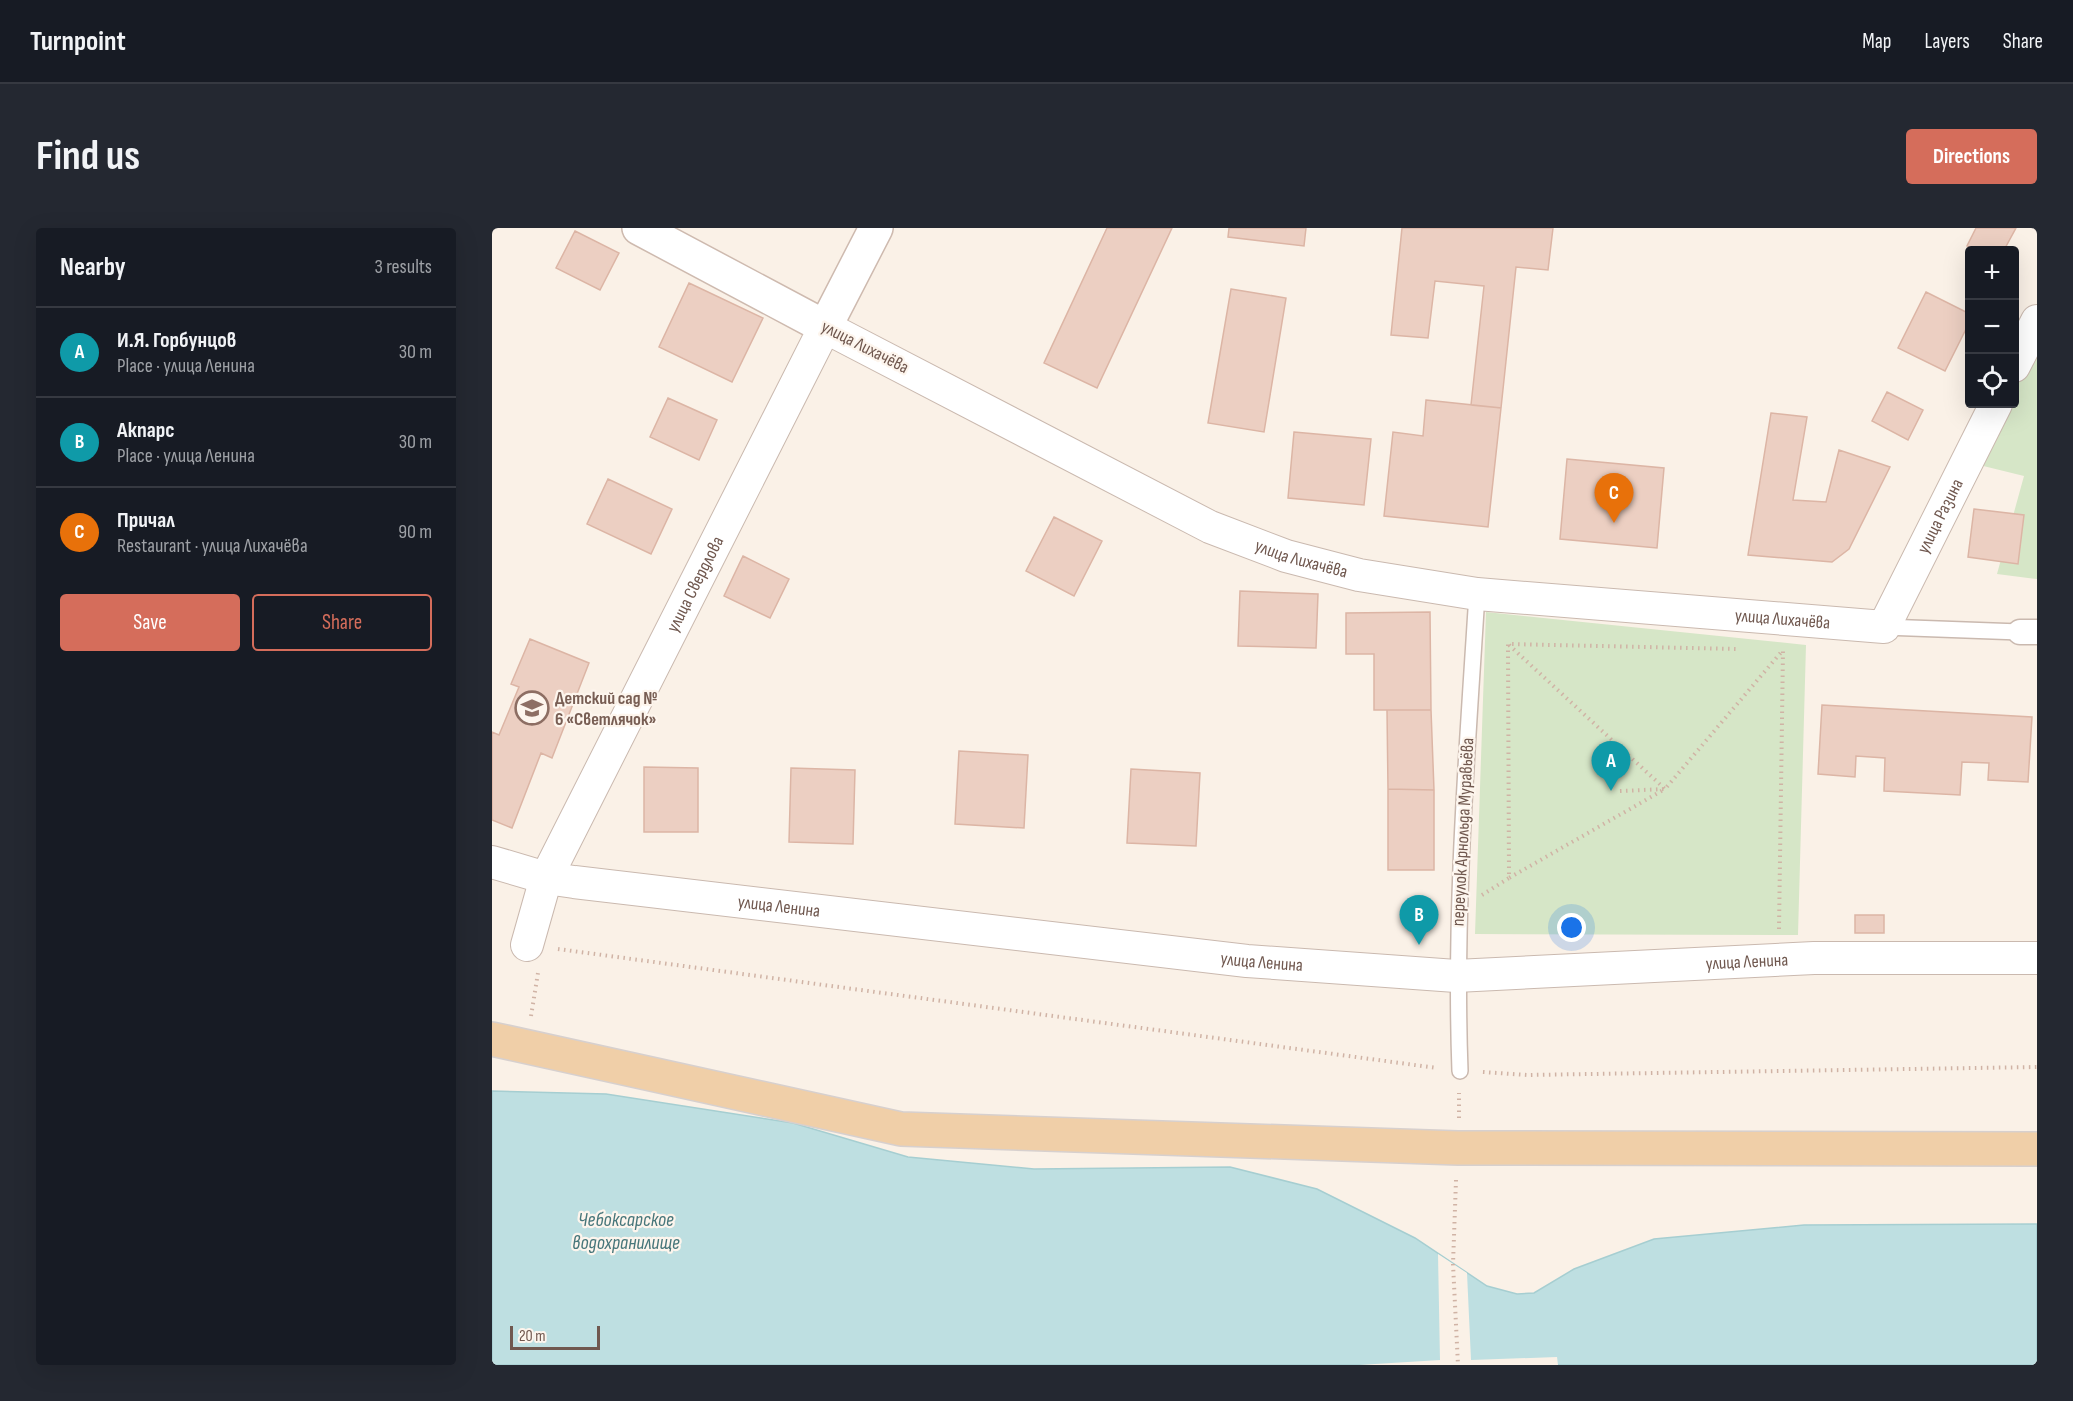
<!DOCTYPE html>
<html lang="en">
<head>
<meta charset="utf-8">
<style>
	:root { --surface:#171b24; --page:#242831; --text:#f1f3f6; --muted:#9ea1a6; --line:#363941; --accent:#d56d5b }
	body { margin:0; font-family:"Sofia Sans Condensed",sans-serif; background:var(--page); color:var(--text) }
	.controls { position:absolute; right:18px; top:18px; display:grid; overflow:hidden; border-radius:6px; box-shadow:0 6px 24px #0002 }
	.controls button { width:54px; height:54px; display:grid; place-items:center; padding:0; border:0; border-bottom:2px solid var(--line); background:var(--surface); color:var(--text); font:30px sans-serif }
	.scale { position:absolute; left:18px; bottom:15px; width:90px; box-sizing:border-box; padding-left:6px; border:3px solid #70584f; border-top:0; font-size:16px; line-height:21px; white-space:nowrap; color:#70584f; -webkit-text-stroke:4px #fdf5ed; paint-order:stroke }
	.you { position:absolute; left:1080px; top:700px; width:21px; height:21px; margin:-15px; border:4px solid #fff; border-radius:50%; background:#1a73e8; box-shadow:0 0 0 9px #1a73e833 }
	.badge { display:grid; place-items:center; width:39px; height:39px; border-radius:50%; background:var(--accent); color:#fff; font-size:20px; font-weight:700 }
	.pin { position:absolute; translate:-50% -50px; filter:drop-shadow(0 2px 3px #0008) }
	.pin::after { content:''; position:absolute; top:32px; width:21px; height:18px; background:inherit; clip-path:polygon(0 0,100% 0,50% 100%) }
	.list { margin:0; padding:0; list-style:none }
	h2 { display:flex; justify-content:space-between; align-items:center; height:78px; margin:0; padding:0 24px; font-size:26px }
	h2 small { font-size:20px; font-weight:400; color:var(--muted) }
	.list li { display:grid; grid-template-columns:39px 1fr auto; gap:18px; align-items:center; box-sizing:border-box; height:90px; padding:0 24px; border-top:2px solid var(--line) }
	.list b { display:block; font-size:22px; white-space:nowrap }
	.list p { margin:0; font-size:20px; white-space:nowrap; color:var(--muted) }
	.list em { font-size:20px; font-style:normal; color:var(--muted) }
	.actions { display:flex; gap:12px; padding:18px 24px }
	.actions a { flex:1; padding:14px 0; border:2px solid var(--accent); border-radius:6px; text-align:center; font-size:21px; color:var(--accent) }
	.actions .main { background:var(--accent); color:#fff }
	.icon { flex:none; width:33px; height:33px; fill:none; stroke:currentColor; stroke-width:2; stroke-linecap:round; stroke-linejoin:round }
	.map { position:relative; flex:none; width:1545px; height:1137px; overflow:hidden; border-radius:6px }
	header { display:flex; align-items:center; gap:36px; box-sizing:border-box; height:84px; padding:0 30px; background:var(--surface); border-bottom:2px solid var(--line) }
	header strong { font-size:28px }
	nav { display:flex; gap:33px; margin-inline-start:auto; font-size:21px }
	.intro { display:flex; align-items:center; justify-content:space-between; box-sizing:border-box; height:144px; padding:0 36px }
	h1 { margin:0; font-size:42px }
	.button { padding:15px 27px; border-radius:6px; background:var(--accent); color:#fff; font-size:21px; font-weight:700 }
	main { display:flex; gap:36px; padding:0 36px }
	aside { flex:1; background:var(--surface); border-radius:6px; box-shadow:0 6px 24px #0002 }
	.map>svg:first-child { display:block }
	.green { fill:#d6e6c7 }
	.water { fill:#bedfe1; stroke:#a6ced1; stroke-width:1.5 }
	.pier { fill:#faf1e7 }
	.building { fill:#eccfc2; stroke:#dcb5a5; stroke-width:1.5 }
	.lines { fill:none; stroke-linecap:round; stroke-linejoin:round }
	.service-casing { stroke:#cab9af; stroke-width:18 }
	.pedestrian-casing { stroke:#cab9af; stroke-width:27 }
	.minor-casing { stroke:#cab9af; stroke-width:34 }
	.secondary-casing { stroke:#cebaaf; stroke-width:36 }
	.primary-casing { stroke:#d7d0ce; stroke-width:36 }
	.path { stroke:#d0b3a5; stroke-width:4; stroke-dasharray:1.5 4.5; stroke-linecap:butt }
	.service { stroke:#fff; stroke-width:15 }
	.pedestrian { stroke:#fff; stroke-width:24 }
	.minor { stroke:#fff; stroke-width:32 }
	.secondary { stroke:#fff; stroke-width:33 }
	.primary { stroke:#f0cfa8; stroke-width:33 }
	.labels { text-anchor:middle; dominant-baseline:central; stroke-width:4.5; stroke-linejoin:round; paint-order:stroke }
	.street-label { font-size:18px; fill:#70584f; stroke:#fdf5ed }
	.education-label { font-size:18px; font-weight:bold; fill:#785e54; stroke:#fdf5ed; text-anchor:start }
	.water-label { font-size:20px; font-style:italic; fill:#47767a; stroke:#fdf5ed }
</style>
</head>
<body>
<header>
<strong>Turnpoint</strong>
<nav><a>Map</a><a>Layers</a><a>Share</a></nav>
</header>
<div class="intro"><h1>Find us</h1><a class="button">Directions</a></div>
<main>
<aside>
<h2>Nearby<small>3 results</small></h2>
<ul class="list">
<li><span class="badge" style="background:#0f9aa8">A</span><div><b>И.Я. Горбунцов</b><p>Place · улица Ленина</p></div><em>30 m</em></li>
<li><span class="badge" style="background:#0f9aa8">B</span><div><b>Акпарс</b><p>Place · улица Ленина</p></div><em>30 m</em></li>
<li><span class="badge" style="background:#e8710a">C</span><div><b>Причал</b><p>Restaurant · улица Лихачёва</p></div><em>90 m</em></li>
</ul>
<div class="actions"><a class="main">Save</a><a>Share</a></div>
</aside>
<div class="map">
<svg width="1545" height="1137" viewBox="0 0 1545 1137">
	<rect width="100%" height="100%" fill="#faf1e7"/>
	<path class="green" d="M1545,98V351L1505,346L1532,248L1471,233L1502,176H1522L1523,139Z
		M994,384L1314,417L1306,707L983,706Z"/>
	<path class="water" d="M0,863L114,866L301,895L416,929L542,941L738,939L825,961L923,1010L995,1058L1025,1066L1042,1065L1082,1041L1162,1011L1312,997L1545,996V1137H0Z"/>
	<path class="pier" d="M946,1026L975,1045L979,1132L1065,1129L1066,1137H867L948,1132Z"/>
	<path class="building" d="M615,0H680L605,160L552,135Z
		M737,0H814L812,18L736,9Z
		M910,0H1061L1056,42L1024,39L1009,180L979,177L992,58L943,53L936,110L899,107Z
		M1484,0H1524L1512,22H1484L1475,18Z
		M83,3L127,25L108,62L64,40Z
		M197,55L271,90L240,154L167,119Z
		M739,61L794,70L772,204L716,195Z
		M1434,64L1478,86V93L1453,143L1406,120Z
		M1395,164L1431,182L1416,212L1380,193Z
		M176,170L225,192L207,232L158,209Z
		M934,172L1009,180L996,299L892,288L901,204L931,208Z
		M1279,185L1315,189L1301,272L1334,274L1347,222L1398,239L1357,321L1340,334L1256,327Z
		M802,204L879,211L872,277L796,270Z
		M1075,231L1172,240L1165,320L1068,311Z
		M116,251L180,281L159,326L95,296Z
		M1482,281L1532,287L1526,336L1476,329Z
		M562,289L610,313L582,368L534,343Z
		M251,328L297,351L278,390L232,368Z
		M748,363L826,366L824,420L746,418Z
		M938,384L939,482H882V426H854V385Z
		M38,411L97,435L60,530L49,525L20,600L0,592V504L7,507L27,459L19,456Z
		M38,411L97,435L60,530L49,525L20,600L0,592V504L7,507L27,459L19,456Z
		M1330,477L1540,489L1536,554L1496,552L1497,535L1470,534L1468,567L1392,563L1393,530L1364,528L1363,549L1326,546Z
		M895,482H939L942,562L896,561Z
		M467,523L536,527L532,600L463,596Z
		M152,539L206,540V604H152Z
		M299,540L363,542L361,616L297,614Z
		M639,541L708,545L704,618L635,615Z
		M896,561L942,562V642H896Z
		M1363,687H1392V705H1363Z"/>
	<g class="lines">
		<defs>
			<path id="service" d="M1392,399L1528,404
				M968,843C962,683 975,525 985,366"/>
			<path id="pedestrian" d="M1528,404H1545"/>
			<g id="minor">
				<path d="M1522,138L1545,93"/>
				<path id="s1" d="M0,634L54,650L82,654L755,733L964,748L1322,730H1545"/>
				<path id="s2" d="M35,717L54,650L333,99L718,299L794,328L867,347L985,366L1392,399L1504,176"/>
			</g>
			<path id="secondary" d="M147,0L333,99L384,0"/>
			<path id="primary" d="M0,811L409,901L966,920L1545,921"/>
		</defs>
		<use href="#service" class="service-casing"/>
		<use href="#pedestrian" class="pedestrian-casing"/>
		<use href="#minor" class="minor-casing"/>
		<use href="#secondary" class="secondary-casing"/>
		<use href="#primary" class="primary-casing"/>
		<path class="path" d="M1017,417L1173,561L1017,650
			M1128,563L1173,561L1291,422
			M990,667L1017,650L1016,416L1244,421
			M1287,701L1291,422
			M66,721L945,840
			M39,788L46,745
			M991,844L1035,847L1545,839
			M967,890V865
			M964,952L961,1036L966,1137"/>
		<use href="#service" class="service"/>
		<use href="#pedestrian" class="pedestrian"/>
		<use href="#minor" class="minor"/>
		<use href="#secondary" class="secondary"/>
		<use href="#primary" class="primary"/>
	</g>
	<defs>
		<symbol id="school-ring" viewBox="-11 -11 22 22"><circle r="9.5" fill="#fdf5ed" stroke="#8d6e63" stroke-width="1.5"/><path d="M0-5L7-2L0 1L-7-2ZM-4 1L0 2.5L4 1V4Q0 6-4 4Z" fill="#8d6e63"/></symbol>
	</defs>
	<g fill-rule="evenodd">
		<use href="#school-ring" x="21" y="461" width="38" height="38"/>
	</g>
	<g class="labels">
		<g class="street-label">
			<text transform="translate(373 119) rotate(27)">улица Лихачёва</text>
			<text stroke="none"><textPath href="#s2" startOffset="1930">улица Разина</textPath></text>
			<text stroke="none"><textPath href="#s2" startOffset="1218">улица Лихачёва</textPath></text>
			<text stroke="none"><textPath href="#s2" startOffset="399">улица Свердлова</textPath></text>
			<text stroke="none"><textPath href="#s2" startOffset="1704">улица Лихачёва</textPath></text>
			<text transform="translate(971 604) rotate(-87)">переулок Арнольда Муравьёва</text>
			<text stroke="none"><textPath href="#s1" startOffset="291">улица Ленина</textPath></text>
			<text stroke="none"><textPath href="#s1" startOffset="777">улица Ленина</textPath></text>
			<text stroke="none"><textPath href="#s1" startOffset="1263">улица Ленина</textPath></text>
		</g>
		<g class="education-label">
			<text x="63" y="470">Детский сад №<tspan x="63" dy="21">6 «Светлячок»</tspan></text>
		</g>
		<g class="water-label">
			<text x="134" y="992">Чебоксарское<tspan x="134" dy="23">водохранилище</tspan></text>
		</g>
	</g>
</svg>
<div class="controls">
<button>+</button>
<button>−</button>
<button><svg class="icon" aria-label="locate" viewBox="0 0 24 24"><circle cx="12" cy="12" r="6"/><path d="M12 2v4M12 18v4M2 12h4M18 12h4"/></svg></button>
</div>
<div class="scale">20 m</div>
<div class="you"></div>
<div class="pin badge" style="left:1119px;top:563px;background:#0f9aa8">A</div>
<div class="pin badge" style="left:927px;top:717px;background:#0f9aa8">B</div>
<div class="pin badge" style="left:1122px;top:295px;background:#e8710a">C</div>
</div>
</main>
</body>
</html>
